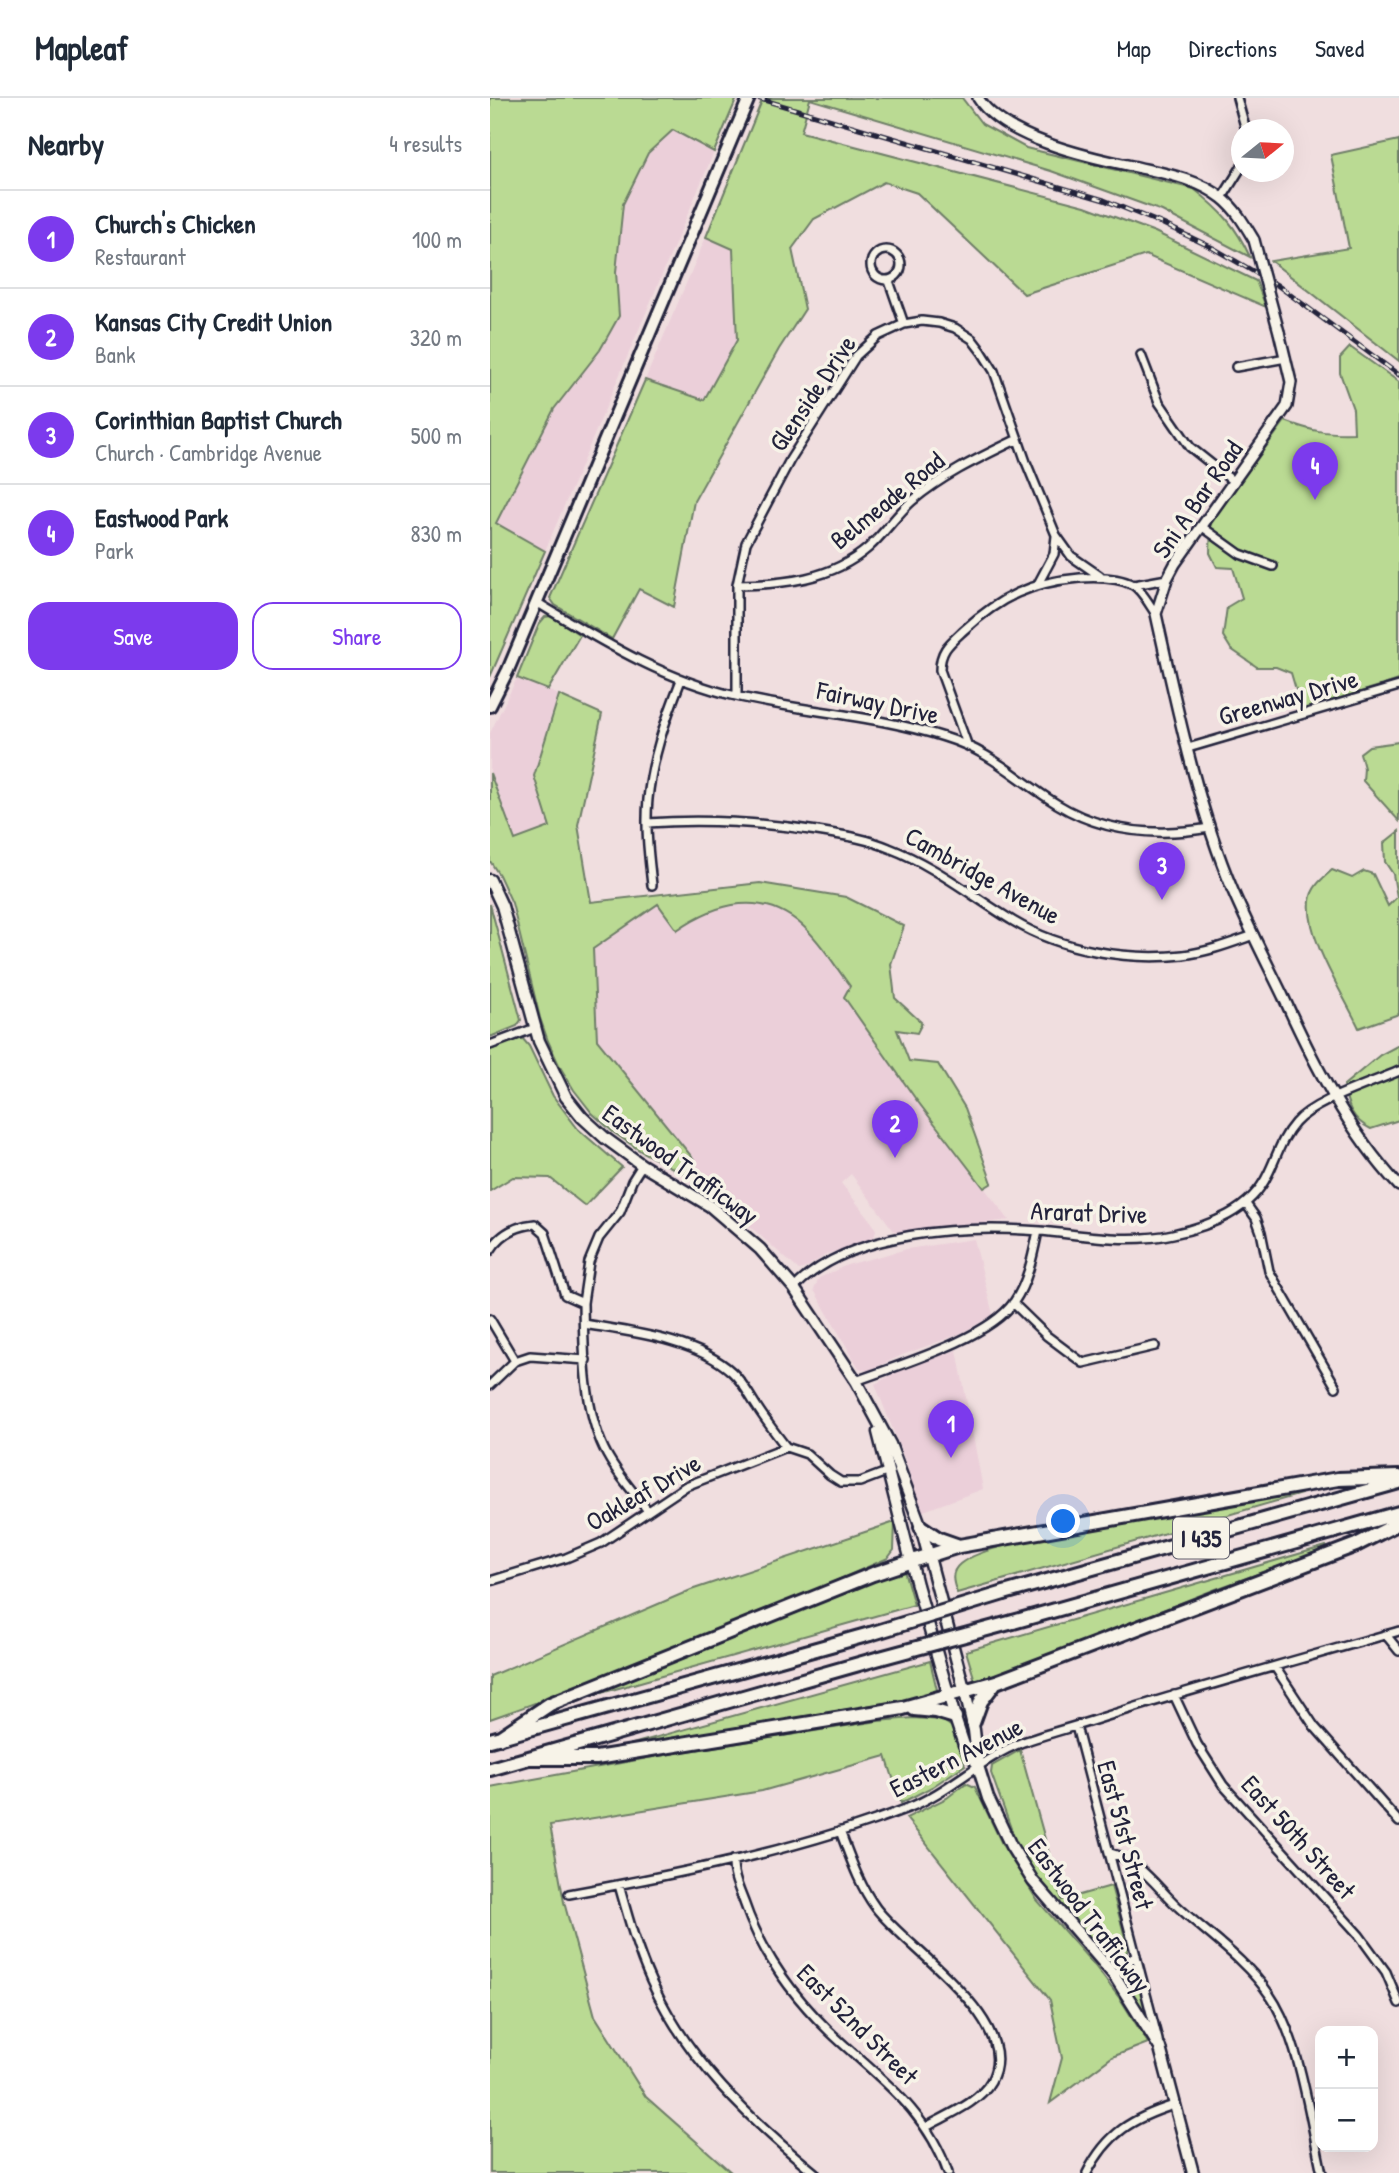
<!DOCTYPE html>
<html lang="en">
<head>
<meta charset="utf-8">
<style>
	:root { --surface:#fff; --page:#f6f6f7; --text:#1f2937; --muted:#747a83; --line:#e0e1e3; --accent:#7c3aed }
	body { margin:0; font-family:"Patrick Hand",sans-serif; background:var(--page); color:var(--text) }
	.controls { position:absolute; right:21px; bottom:21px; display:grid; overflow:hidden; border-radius:14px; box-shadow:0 7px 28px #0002 }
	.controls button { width:63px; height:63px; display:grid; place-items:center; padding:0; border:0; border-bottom:2px solid var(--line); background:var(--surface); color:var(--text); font:35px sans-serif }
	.compass { position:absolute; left:741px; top:21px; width:63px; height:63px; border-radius:50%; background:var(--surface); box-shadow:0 7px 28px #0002; rotate:72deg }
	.you { position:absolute; left:574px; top:1424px; width:24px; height:24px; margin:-18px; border:5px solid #fff; border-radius:50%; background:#1a73e8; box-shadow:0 0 0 10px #1a73e833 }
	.badge { display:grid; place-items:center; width:46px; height:46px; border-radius:50%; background:var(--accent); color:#fff; font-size:23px; font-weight:700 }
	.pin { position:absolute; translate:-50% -58px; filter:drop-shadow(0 2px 4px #0008) }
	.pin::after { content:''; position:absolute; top:37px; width:24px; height:21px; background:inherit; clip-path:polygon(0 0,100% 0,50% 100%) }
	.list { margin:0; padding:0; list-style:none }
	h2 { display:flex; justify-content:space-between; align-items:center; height:91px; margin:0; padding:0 28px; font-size:30px }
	h2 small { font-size:23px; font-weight:400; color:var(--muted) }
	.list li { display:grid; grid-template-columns:46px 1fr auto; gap:21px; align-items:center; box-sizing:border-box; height:98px; padding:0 28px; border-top:2px solid var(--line) }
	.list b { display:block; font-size:26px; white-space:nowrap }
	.list p { margin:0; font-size:23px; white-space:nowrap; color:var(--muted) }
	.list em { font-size:23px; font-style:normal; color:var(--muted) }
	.actions { display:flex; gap:14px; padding:21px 28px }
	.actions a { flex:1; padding:16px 0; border:2px solid var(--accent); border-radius:21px; text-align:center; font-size:24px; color:var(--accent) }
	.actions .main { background:var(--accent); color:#fff }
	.map { position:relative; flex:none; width:909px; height:2075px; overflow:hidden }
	header { display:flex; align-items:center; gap:42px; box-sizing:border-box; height:98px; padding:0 35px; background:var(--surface); border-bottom:2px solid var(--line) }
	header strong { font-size:33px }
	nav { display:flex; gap:38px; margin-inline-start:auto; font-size:24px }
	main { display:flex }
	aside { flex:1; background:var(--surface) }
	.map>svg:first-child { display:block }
	.built { fill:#ebcfd9 }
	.green { fill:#bada93; stroke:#6e7e67; stroke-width:2 }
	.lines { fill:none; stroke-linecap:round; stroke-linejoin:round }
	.minor-casing { stroke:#22223b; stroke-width:12 }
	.tertiary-casing { stroke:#22223b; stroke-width:14 }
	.secondary-casing { stroke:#22223b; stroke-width:15 }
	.trunk-casing { stroke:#22223b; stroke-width:16 }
	.motorway-casing { stroke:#22223b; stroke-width:18 }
	.minor { stroke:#f7f3e8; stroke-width:7 }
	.tertiary { stroke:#f7f3e8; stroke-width:9 }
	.secondary { stroke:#f7f3e8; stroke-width:10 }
	.trunk { stroke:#f7f3e8; stroke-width:10 }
	.motorway { stroke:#f7f3e8; stroke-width:12 }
	.rail-casing { stroke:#22223b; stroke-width:5 }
	.rail { stroke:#f7f3e8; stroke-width:2.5; stroke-dasharray:8; stroke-linecap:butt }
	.tertiary-bridge-casing { stroke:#22223b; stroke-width:14; stroke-linecap:butt }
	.motorway-bridge-casing { stroke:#22223b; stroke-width:18; stroke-linecap:butt }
	.tertiary-bridge { stroke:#f7f3e8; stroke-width:9 }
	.motorway-bridge { stroke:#f7f3e8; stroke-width:12 }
	.labels { text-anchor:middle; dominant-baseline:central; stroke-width:7; stroke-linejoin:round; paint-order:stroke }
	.shield { fill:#f7f3e8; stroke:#62616f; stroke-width:2 }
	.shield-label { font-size:24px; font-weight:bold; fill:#22223b }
	.street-label { font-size:26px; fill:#22223b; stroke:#f7f3e8 }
</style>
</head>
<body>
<header>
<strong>Mapleaf</strong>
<nav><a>Map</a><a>Directions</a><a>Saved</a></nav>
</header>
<main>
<aside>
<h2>Nearby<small>4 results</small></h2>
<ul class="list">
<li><span class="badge">1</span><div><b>Church's Chicken</b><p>Restaurant</p></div><em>100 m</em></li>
<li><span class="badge">2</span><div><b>Kansas City Credit Union</b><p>Bank</p></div><em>320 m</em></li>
<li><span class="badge">3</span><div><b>Corinthian Baptist Church</b><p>Church · Cambridge Avenue</p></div><em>500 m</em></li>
<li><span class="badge">4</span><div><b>Eastwood Park</b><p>Park</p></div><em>830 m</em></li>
</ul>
<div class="actions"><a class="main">Save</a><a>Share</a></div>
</aside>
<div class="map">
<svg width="909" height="2075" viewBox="0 0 909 2075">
	<rect width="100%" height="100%" fill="#f0dedf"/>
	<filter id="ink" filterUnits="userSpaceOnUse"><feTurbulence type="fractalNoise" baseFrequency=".0143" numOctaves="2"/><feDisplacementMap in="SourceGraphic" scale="14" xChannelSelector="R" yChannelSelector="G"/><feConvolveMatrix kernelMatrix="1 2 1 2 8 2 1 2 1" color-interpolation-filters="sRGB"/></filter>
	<g filter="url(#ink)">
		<path class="built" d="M184,32L224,54L55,453L6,426L64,311L110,252L129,218L126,174L133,106L158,55Z
			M216,139L243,151L247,242L214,302L155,282Z
			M27,580L69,597L44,678L60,729L25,742L0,675V635Z
			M168,805L187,832L224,810L262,806L281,809L297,815L315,829L361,888L355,899L425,1000L519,1122L410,1135L404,1133L361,1076L351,1085L383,1126L386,1132L384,1139L379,1143L337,1156L316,1170L309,1172L217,1090L196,1077L206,1064L107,942L103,851Z
			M484,1141L503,1217L470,1236L412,1257L387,1269L378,1273L369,1270L324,1192L329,1180L357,1167L417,1151Z
			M467,1252L493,1391L431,1414L416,1365L385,1286L414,1270Z"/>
		<path class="green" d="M0,0H247L224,54L183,32L158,55L133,106L126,174L129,218L110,252L64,311L6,425L55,453L0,579Z
			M273,0H472L492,26L536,50L704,91C731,112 746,128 760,159L672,113L561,73L320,1L311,34L595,108L665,134L766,183L776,209L656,157L534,196L427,95L394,84L324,121L302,151L315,211L289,251L204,403L184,509L149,491L122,541L65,507L60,500L155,282L214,302L247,242L243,151L216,139Z
			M909,42V263L781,163L859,150L841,57Z
			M860,249L909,284V582L812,612L801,575L786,569H767L741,551L733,538L737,509L752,500L743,470L727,469L720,455L721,424L795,323C821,333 836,336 864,335L863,311L850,275V260Z
			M61,518L90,537L58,592L27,580L49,526L55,519Z
			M69,597L112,616L88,727L101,804L270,785L356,799L414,828L401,866L405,900L432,925L427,935L407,932L419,963L448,966L475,1010L502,1085L494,1090L425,1000L354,899L360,888C345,868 331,844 313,828C273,792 227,804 187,832L168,806L103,851L107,942L206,1064L196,1077L152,1054L123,1034L102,1015L84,992L70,969L58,943L50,920L22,805L9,777L0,763V675L25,742L60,729L44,678Z
			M909,644V723L873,683L874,670L870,655L879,648Z
			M909,733V916L869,930C853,895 816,841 820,803C821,789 833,780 842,772L862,780L874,773L883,776L898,808L907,799L903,776L895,764L894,745Z
			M0,806L31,922L27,928L0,939Z
			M28,941H33L39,948L63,998L88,1031L132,1069L95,1108L60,1080L23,1079L0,1093V952Z
			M909,947V1022L881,1031C862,1022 857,1008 854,987L890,957Z
			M810,1391L811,1396L467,1495C463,1484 460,1474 470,1466C493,1447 568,1437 599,1431C669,1418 739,1405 810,1391Z
			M405,1424L404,1452L398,1460C267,1518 135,1574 0,1621V1578L201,1492Z
			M836,1448L837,1451L726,1491L486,1586L476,1553Z
			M413,1469L424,1507L104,1597L103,1594Z
			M440,1563L448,1596L128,1650Z
			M423,1620L452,1622L462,1629L475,1667L442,1689L411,1705L396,1658L272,1693L60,1727L74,1804L105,1918L156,1999L242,2075H0V1689L185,1655L388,1623Z
			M530,1652L572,1802L621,1788L638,1850C637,1857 630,1866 622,1866L548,1784L527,1747L501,1675L502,1668Z
			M476,1685L485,1689L513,1748L547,1802L605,1868L631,1902L658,1945L622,1959L560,2005L572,1960L560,1902L416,1720L457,1700Z
			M642,1866L646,1868L659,1921H658L631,1880L630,1877Z"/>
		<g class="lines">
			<defs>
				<path id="minor" d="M747,0L756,32
					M732,100L752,68
					M381 167a15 15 0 1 1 30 0a15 15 0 1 1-30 0Z
					M399,183L414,226
					M651,257L669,304L700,349L744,384
					M746,269L796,260
					M711,428L750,456L783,468
					M548,486L564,456L566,438
					M247,487C293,486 341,482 378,450C394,436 406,417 422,403C454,376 491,359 528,341
					M644,487L677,481
					M46,504C110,542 172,581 246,598C315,614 386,617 454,639C503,654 526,681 567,706C614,735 666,739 720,730
					M247,598V487L256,445L300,362L366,258L388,238L414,226L432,223L449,225L465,230L482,241L492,254L504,273L536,364L566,437L581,458L610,478
					M477,646L450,572C450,552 460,545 474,532C510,499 541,484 590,480C606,479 628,479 643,487C652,492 660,508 666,516
					M698,650L909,588
					M157,725C215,721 270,724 327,733C352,737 376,740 399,750C444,767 482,798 523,823C571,852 637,863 693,857C718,854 741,845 764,837
					M162,787C159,759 155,730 158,701C162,660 176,620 191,582
					M0,947L45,930
					M756,1106L766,1120L771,1134L779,1173L846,1289
					M0,1153C10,1136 25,1128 45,1126L55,1135L75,1197L93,1205C94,1252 93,1307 114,1351C125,1374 143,1393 158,1413
					M304,1190C360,1132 475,1127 551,1133C595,1137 639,1146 683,1136C720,1128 761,1113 778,1076C787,1058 791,1041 805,1025C825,1002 880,986 909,973
					M93,1205L99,1164L109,1140L130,1114L142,1083L152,1067
					M523,1205L557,1238L593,1265L665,1248
					M0,1221L25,1263
					M94,1226C140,1234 206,1241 242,1274C253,1284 259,1297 267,1309C276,1323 286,1336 296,1349
					M366,1283C408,1267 498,1241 524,1204C538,1184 543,1157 548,1133
					M0,1287L25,1263L40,1258L96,1262
					M0,1483L76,1460L111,1445L196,1388L296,1349L317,1356L340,1377L351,1384H370L399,1373
					M896,1537L909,1553
					M785,1569L824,1628L909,1724
					M684,1597L707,1646L733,1687L869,1837L896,1874L909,1905
					M586,1628L668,1942
					M350,1733C360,1759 369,1787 386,1810C417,1851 534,1924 501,1983C489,2005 457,2017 436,2029
					M620,1755C649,1762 665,1787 686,1807C717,1836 755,1861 779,1896C810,1940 820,2022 832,2075
					M243,1762C242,1776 249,1791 254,1804C271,1854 301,1896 339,1933C386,1978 436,2010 458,2075
					M129,1787C138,1819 147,1852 161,1883C197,1962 259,2021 325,2075
					M79,1796C193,1775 309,1752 418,1710C459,1694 491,1660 533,1644C559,1635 587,1628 614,1619C712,1588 810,1561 909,1533
					M624,1877L646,1857
					M597,2075C617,2035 643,2020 684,2007"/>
				<path id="tertiary" d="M488,0C513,40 598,59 642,68C672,75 707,80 732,100C746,111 755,127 764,142
					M789,234L801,284L797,308L685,466L677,481L666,516C686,606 707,708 743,793C758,828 776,863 793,898C824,966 858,1033 909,1088"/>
				<path id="secondary" d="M0,782L12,808L49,943L76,999L92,1019L115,1040L152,1067L220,1108L270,1151L304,1190L366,1283L400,1346L431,1429L475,1594L484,1632L488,1668L498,1700L521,1748L543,1783L624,1877L670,1950L703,2075
					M388,1334L427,1487L466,1623L474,1647L486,1664"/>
				<path id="trunk" d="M0,608L18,572L259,0"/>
				<path id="motorway" d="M431,1429L449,1441L469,1448
					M514,1495L909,1384
					M523,1524L909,1415
					M424,1611L445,1613L465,1619
					M483,1625L491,1603L504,1586
					M9,1640L60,1606L383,1476L422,1463L469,1448L848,1381L909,1379
					M0,1642L380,1536
					M39,1660H106L413,1610L506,1584L866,1447L909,1425
					M0,1671L390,1560"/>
			</defs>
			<use href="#minor" class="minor-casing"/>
			<use href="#tertiary" class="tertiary-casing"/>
			<use href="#secondary" class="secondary-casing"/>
			<use href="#trunk" class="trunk-casing"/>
			<use href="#motorway" class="motorway-casing"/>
			<use href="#minor" class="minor"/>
			<use href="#tertiary" class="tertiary"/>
			<use href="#secondary" class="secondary"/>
			<use href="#trunk" class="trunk"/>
			<use href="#motorway" class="motorway"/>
			<defs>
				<path id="rail" d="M267,0L614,102L673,126L723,150L787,187L909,277"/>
			</defs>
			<use href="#rail" class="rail-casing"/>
			<use href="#rail" class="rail"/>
			<defs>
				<path id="tertiary-bridge" d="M764,142L789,234"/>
				<path id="motorway-bridge" d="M380,1536L514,1495
					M390,1560L523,1524"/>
			</defs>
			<use href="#tertiary-bridge" class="tertiary-bridge-casing"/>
			<use href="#motorway-bridge" class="motorway-bridge-casing"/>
			<use href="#tertiary-bridge" class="tertiary-bridge"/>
			<use href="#motorway-bridge" class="motorway-bridge"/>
		</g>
	</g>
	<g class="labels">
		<rect class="shield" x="683" y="1419.5" width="56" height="41" rx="5"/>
		<g class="shield-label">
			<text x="711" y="1440">I 435</text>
		</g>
		<g class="street-label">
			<text transform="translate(322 295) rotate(-56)">Glenside Drive</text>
			<text transform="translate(707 401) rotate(-55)">Sni A Bar Road</text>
			<text transform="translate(397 402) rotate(-39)">Belmeade Road</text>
			<text transform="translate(798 599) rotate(-16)">Greenway Drive</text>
			<text transform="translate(388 604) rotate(12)">Fairway Drive</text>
			<text transform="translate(493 777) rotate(29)">Cambridge Avenue</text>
			<text transform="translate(191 1066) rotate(36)">Eastwood Trafficway</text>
			<text transform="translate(599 1114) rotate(2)">Ararat Drive</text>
			<text transform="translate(153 1394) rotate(-30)">Oakleaf Drive</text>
			<text transform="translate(466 1659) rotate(-27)">Eastern Avenue</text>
			<text transform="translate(636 1737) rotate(75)">East 51st Street</text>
			<text transform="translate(809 1739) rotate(48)">East 50th Street</text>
			<text transform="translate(600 1817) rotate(53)">Eastwood Trafficway</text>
			<text transform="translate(368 1926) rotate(45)">East 52nd Street</text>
		</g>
	</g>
</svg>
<div class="controls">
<button>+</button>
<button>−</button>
</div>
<svg class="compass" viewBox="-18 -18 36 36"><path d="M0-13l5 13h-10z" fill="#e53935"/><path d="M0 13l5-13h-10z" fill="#747a83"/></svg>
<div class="you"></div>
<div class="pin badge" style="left:461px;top:1360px">1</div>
<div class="pin badge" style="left:405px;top:1060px">2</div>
<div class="pin badge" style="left:672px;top:802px">3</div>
<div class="pin badge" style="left:825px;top:402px">4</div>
</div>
</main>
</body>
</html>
